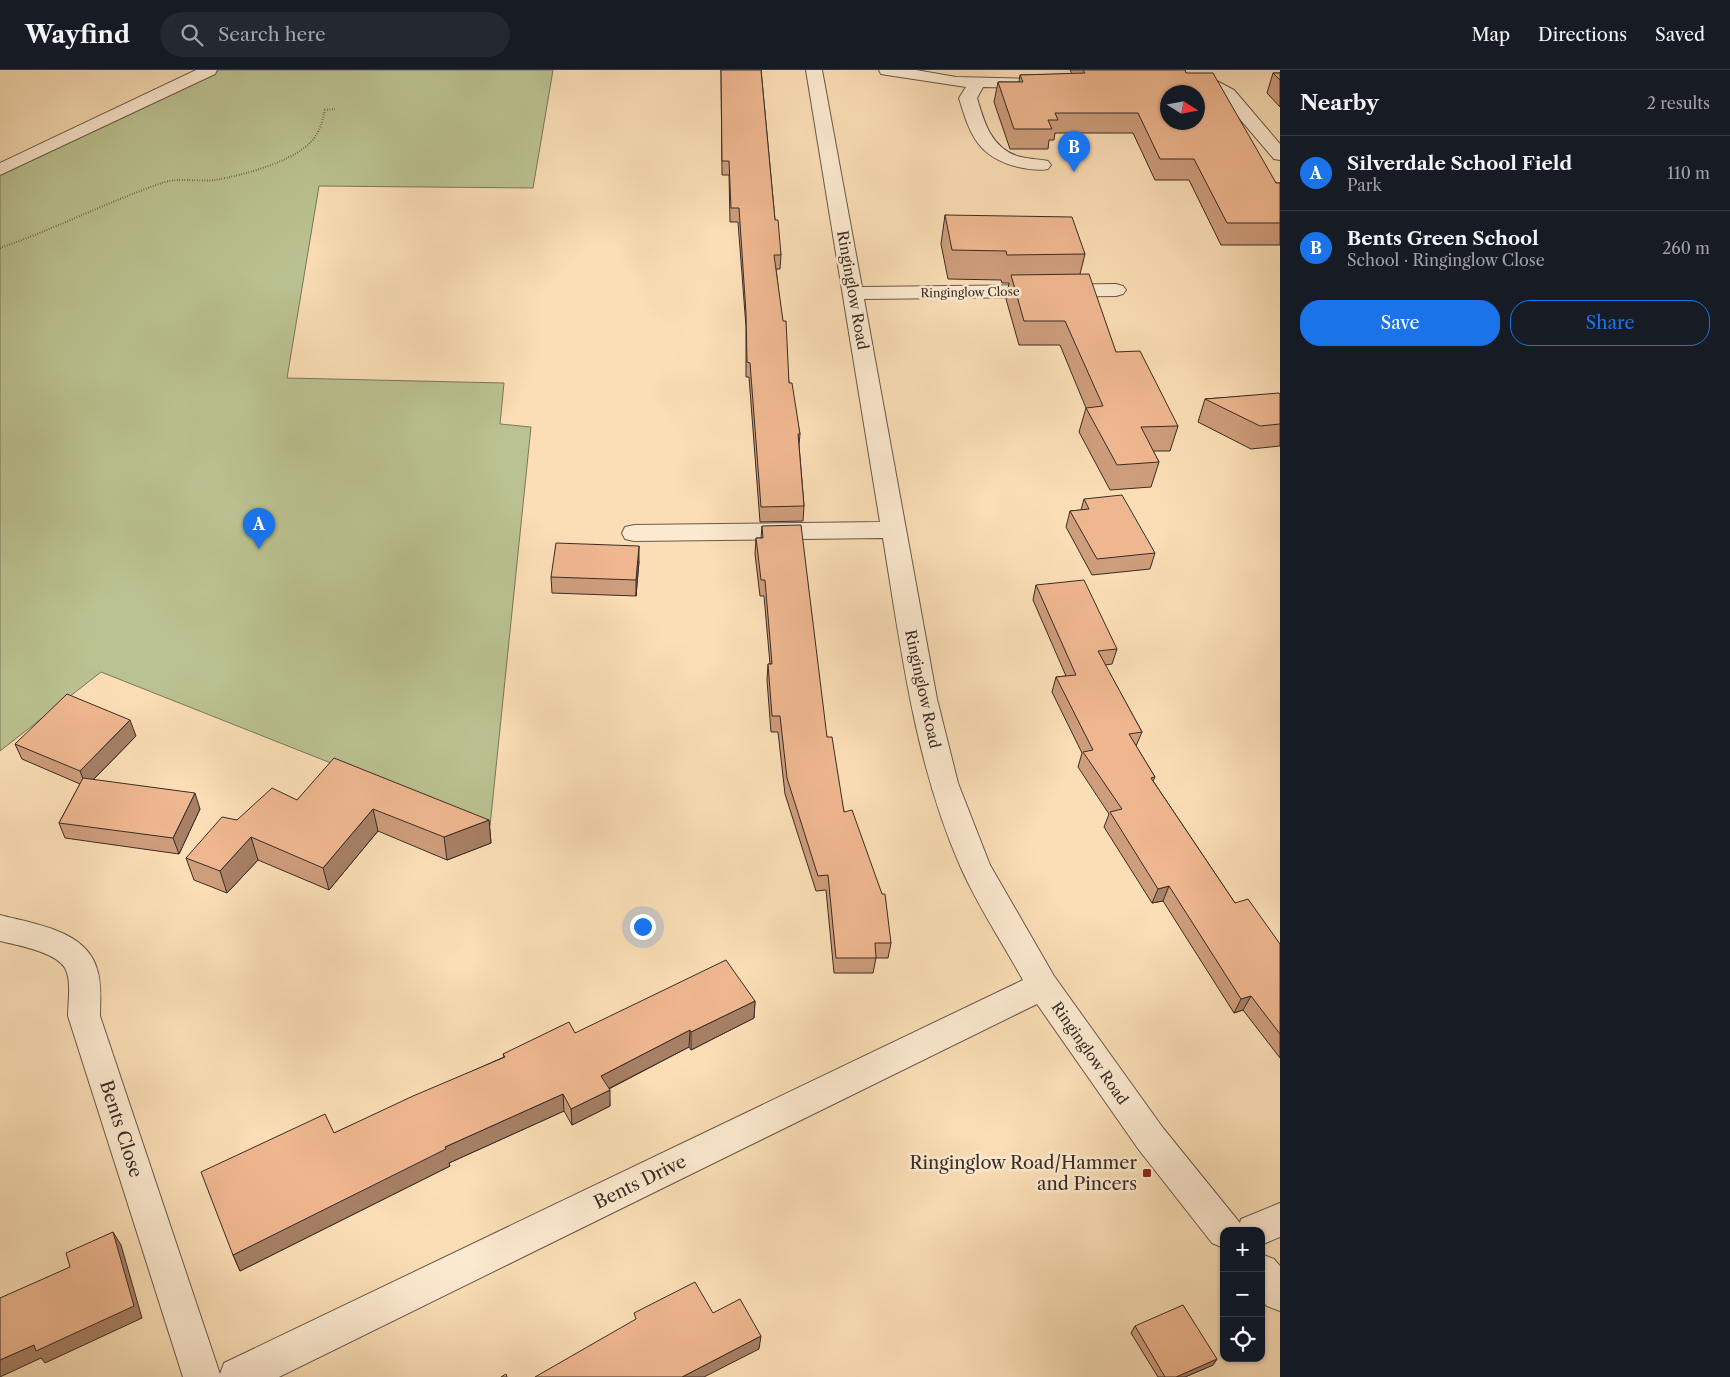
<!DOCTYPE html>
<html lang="en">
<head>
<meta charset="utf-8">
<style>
	:root { --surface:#171b24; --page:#242831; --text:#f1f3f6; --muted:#9ea1a6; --line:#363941; --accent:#1a73e8 }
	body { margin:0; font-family:"Libre Caslon Text",serif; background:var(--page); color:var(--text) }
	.controls { position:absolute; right:15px; bottom:15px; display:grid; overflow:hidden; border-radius:10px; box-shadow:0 1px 4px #0004 }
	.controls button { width:45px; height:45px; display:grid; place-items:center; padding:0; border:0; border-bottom:1px solid var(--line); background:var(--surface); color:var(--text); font:25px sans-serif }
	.compass { position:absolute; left:1160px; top:15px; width:45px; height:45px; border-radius:50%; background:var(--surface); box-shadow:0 1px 4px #0004; rotate:101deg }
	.you { position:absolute; left:642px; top:856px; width:18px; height:18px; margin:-12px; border:4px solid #fff; border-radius:50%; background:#1a73e8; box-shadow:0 0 0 8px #1a73e833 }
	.badge { display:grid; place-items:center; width:32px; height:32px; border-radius:50%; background:var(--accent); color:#fff; font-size:16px; font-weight:700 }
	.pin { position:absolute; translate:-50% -41px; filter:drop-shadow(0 1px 2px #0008) }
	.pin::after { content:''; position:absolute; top:26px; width:18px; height:15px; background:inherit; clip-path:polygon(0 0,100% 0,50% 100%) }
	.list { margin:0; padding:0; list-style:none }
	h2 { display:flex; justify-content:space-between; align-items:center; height:65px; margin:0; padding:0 20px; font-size:21px }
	h2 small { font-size:16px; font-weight:400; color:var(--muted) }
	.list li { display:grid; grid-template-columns:32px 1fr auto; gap:15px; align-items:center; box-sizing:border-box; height:75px; padding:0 20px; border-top:1px solid var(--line) }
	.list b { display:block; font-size:19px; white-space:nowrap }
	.list p { margin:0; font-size:16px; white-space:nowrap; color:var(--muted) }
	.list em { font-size:16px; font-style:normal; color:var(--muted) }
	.actions { display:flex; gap:10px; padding:15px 20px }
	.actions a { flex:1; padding:11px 0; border:1px solid var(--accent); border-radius:20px; text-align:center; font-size:18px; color:var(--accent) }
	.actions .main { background:var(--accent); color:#fff }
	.icon { flex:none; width:28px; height:28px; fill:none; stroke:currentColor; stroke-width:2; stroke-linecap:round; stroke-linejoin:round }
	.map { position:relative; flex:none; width:1280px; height:1307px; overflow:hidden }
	header { display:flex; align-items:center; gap:30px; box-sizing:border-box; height:70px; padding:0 25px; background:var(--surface); border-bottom:1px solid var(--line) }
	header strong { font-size:24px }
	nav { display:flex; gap:28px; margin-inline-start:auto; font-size:18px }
	.search { width:350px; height:45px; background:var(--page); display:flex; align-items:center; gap:12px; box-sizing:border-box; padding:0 18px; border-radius:28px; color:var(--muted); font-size:19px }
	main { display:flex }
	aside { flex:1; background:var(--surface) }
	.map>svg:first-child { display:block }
	.green { fill:#bbc291; stroke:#7a775c }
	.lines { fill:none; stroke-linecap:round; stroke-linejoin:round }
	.minor-casing { stroke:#6a584a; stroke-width:2 }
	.path { stroke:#3a2c26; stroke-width:2; stroke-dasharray:0.5 2; stroke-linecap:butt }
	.minor { fill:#fcead0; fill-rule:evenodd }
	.wall { fill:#ce9d7c; stroke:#3a2c26 }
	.shaded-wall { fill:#a78065; stroke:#3a2c26 }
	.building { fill:#efb790; stroke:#3a2c26; fill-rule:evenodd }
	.poi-dot { fill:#8f2418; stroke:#fcead0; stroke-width:2 }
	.labels { text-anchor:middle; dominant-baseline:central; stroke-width:5; stroke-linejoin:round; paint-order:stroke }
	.far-street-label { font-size:12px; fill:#3a2c26; stroke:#fcead0 }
	.street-label { font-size:15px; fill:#3a2c26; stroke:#fcead0 }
	.near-street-label { font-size:18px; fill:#3a2c26; stroke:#fcead0 }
	.near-poi-label { font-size:18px; fill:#3a2c26; stroke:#fcead0; text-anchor:end }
</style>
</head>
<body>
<header>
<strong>Wayfind</strong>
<div class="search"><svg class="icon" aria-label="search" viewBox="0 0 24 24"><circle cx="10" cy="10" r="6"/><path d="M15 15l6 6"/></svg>Search here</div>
<nav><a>Map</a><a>Directions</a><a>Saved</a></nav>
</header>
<main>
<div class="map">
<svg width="1280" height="1307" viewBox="0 0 1280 1307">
	<rect width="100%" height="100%" fill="#fbdeb6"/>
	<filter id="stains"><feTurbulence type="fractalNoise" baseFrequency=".004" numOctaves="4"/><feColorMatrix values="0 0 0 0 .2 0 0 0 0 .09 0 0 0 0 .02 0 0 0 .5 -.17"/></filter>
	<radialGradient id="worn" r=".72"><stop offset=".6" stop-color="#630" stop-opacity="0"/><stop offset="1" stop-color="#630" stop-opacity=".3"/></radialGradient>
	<path class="green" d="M218,0H553L533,118L319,116L287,308L504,313L500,354L531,357L490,756L101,602L0,681V105Z"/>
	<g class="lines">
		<defs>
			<path id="minor" d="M196,0H217L215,4L0,105V93Z
				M806,0H822L862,217L1116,214L1123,216L1126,220L1123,224L1116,226L864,229L937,629L958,713L990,795L1054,906L1163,1058L1240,1153L1241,1149L1280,1133V1167L1261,1175V1161H1224V1178L1212,1173L1139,1080L1037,934L279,1307H183L68,946C68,932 72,911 65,898C56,882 17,875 0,871V845C34,854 86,860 97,899C102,914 100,931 100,946L220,1304L224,1293L1023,910C1003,874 978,836 961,798C915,694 901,579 883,468L634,471L625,469L622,463L625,457L634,455L880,452Z
				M879,0H916L956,7L1040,9L1042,13L1040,17L1034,18L983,17L977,28C984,52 991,77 1017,86C1027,89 1038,89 1048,91L1051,95L1048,99C1038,101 1028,99 1018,97C978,87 970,65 959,28L966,17L887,5L881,4Z
				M1190,5L1211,8L1234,20L1280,74V90L1274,89L1222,28L1201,16L1184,14L1182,10L1184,6Z
				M1261,1184L1274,1189L1280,1196V1241L1267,1236L1261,1230Z"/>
		</defs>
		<use href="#minor" class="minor-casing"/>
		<path class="path" d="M0,178C55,159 107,132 162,113C178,107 198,112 215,110C243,105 305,90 318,62C322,55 323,47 325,40L335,39"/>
		<use href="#minor" class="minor"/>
	</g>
	<path class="wall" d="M721,0H761L775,150L781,185L780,199H776L789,313L800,364L799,375L804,436L803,451L760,452L749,307H746V257L738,152H730L729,105H722Z
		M1070,0H1185L1186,3L1276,113H1280V175H1221L1189,110H1155L1133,63H1055L1054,70H1049L1048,79H1010L994,32L998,12H1019L1020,5L1072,4Z
		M1273,3H1280V37L1267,23Z
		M945,145L1085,184L1080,204L1116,282L1178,356L1170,381H1153L1159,392L1151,417L1110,420L1079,362L1086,338L1060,275H1019L1006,229L1009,213H1002L1001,210L948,209L941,174Z
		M1280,324V376L1251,379L1198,352L1205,329Z
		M1084,429L1155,483L1150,499L1092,505L1066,457L1070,441L1081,440Z
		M762,456L827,667L844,742L891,873L888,888H876L873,903H834L826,820L816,821L785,724L778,662H771L767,610L768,594H770L764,526H760L755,484L756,468H761Z
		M639,491L636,526L552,523L551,507Z
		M1036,515L1117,579L1112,594L1105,595L1142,662L1136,676L1155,707L1153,711L1235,833L1280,874V988L1243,940L1234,943L1163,831L1152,833L1104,757L1109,744L1078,697L1082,683L1052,622L1056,607L1066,606L1033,530Z
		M136,666L93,710L200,739L179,784L65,768L59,753L80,714L22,689L15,674Z
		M297,730L489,750L491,773L447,790L378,761L329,820L258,790L227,823L194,810L186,788L237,750Z
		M755,931L754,948L691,980L689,977L609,1019L610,1036L572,1055L564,1041L449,1093L450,1096L240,1201L233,1185L334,1063L504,987L503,984L575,963Z
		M1135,1256L1217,1289L1213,1295L1185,1307H1158L1131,1263Z"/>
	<path class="shaded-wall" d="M639,476V491L636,526V510Z
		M130,650L136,666L86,717L80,701Z
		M195,723L200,739L179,784L173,768Z
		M373,739L378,761L329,820L323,798Z
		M489,750L491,773L447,790L444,767Z
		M251,767L258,790L227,823L220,801Z
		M1169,816L1163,831L1152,833L1158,819Z
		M1251,926L1243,940L1234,943L1241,929Z
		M755,931L754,948L691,980V962Z
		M690,960L689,977L602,1022L601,1006Z
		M610,1020V1036L572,1055L571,1039Z
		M563,1024L564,1041L449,1093L450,1096L240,1201L233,1185L445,1077Z
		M113,1162L121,1175L142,1248L45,1293L41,1288L0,1307V1290L34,1275Z
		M761,1266L759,1279L704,1307H682Z
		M1217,1289L1213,1295L1185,1307H1176Z"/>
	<path class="building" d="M721,0H761L775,150H778L781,185H774L783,251H786L789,313H792L800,364H798L804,436L761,437L750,293L747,292L746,243L739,138H731L729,91H722Z
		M1083,0H1185L1186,3H1213L1276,113H1280V153H1227L1194,89H1160L1138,43H1055L1058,50H1048L1052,59H1014L998,12H1023L1020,5L1085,3ZM1168,22H1198V52H1168Z
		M1273,3H1280V10Z
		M945,145L1072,147L1085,184L1007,185L1006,181L952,180Z
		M1089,204L1116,282L1140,281L1178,356L1141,357L1159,392L1117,395L1086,338L1103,336L1065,251H1024L1011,205Z
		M1279,323L1280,324V354L1260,356L1205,329Z
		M1122,425L1155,483L1097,489L1070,441L1089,439L1084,429Z
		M801,455L827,667H832L844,742L852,740L882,824H885L891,873H875L876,888H836L828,805L818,806L787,708L780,646H772L768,594H772L765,510H761L756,468H763L762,456Z
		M556,473L639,476L636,510L551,507Z
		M1084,510L1117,579L1098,581L1142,662L1129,664L1155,707L1151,708L1235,833L1248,829L1280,874V964L1251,926L1241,929L1169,816L1158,819L1110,742L1122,739L1083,682L1093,680L1056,607L1076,605L1036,515Z
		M67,624L130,650L80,701L15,674Z
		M334,688L489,750L444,767L373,739L323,798L251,767L220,801L186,788L222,747L237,750L272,718L297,730Z
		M83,708L195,723L173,768L59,753Z
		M726,890L755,931L691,962L690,960L601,1006L610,1020L571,1039L563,1024L445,1077L446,1079L233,1185L201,1102L325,1044L334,1063L413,1026L505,987L503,984L569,952L575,963Z
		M113,1162L134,1236L36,1281L34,1275L0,1290V1228L70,1197L66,1183Z
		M695,1212L713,1243L740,1229L761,1266L682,1307H535L636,1249L634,1243Z
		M1183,1235L1217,1289L1176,1307H1165L1135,1256Z
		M506,1304L507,1307H501Z"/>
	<rect class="poi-dot" x="1142" y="1098" width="10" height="10" rx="2.5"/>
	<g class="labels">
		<g class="far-street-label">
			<text transform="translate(970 222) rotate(-1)">Ringinglow Close</text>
		</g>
		<g class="street-label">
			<text transform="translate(853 220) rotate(80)">Ringinglow Road</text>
			<text transform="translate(923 619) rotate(78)">Ringinglow Road</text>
			<text transform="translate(1090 983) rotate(55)">Ringinglow Road</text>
		</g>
		<g class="near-street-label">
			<text transform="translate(121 1059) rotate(72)">Bents Close</text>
			<text transform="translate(640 1112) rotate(-26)">Bents Drive</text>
		</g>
		<g class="near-poi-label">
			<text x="1137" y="1093">Ringinglow Road/Hammer<tspan x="1137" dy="21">and Pincers</tspan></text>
		</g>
	</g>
	<rect width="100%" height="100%" filter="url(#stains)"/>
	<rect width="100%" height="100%" fill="url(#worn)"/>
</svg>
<div class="controls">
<button>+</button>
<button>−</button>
<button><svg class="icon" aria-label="locate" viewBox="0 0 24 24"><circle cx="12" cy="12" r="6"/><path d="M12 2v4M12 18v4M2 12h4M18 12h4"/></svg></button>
</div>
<svg class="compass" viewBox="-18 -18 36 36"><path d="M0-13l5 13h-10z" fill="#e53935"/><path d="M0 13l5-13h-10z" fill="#9ea1a6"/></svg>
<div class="you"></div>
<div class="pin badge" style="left:259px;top:479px">A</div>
<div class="pin badge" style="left:1074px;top:102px">B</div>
</div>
<aside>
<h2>Nearby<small>2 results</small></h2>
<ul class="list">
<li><span class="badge">A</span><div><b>Silverdale School Field</b><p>Park</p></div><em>110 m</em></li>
<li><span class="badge">B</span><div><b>Bents Green School</b><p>School · Ringinglow Close</p></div><em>260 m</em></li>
</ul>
<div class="actions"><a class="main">Save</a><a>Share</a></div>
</aside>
</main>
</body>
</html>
